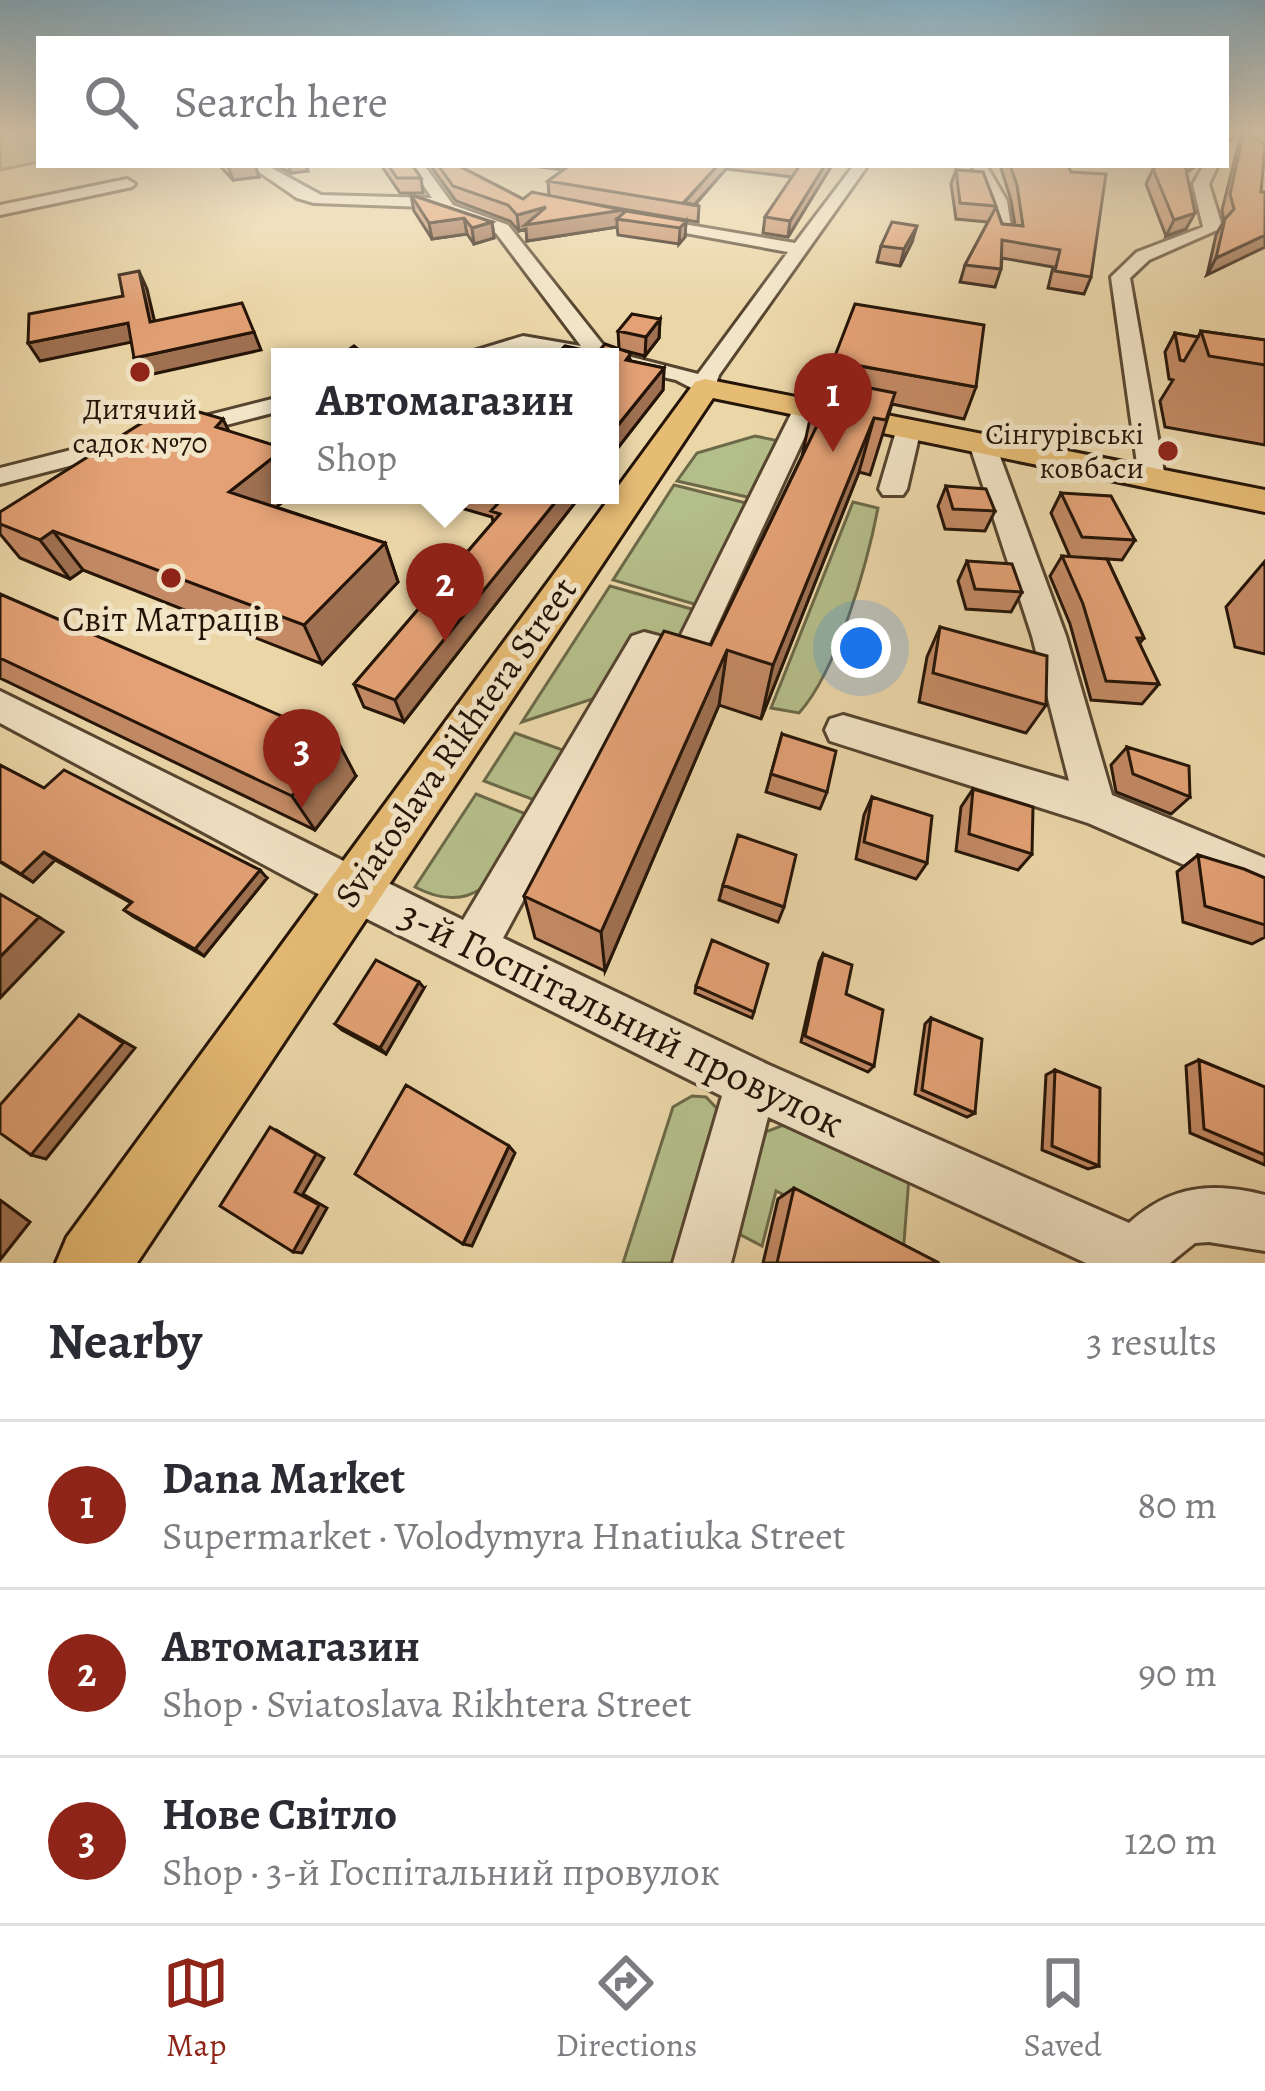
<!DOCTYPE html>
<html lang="en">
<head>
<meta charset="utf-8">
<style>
	:root { --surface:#fff; --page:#f7f7f7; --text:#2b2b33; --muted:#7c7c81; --line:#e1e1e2; --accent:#8f2418 }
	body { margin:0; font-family:Alegreya,serif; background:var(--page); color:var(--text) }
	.you { position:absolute; left:861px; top:648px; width:42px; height:42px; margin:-30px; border:9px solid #fff; border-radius:50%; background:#1a73e8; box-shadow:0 0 0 18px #1a73e833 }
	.badge { display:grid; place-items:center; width:78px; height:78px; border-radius:50%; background:var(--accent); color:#fff; font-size:39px; font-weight:700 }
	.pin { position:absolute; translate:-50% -99px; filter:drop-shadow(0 3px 6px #0008) }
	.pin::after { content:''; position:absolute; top:63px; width:42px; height:36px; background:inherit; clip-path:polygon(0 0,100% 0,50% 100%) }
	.popup { position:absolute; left:271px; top:348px; width:348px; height:156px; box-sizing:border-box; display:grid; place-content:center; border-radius:0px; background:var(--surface); filter:drop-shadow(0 3px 9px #0005); font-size:39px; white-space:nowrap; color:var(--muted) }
	.popup b { font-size:45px; color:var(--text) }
	.popup::after { content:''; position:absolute; left:50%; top:100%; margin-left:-24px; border:24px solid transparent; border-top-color:var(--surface) }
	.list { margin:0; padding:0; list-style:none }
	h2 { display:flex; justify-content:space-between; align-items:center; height:156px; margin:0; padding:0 48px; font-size:51px }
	h2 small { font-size:39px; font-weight:400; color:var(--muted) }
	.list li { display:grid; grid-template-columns:78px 1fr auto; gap:36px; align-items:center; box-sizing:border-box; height:168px; padding:0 48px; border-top:3px solid var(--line) }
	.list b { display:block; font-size:45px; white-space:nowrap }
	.list p { margin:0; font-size:39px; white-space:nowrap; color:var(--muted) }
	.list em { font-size:39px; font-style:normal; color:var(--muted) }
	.icon { flex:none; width:66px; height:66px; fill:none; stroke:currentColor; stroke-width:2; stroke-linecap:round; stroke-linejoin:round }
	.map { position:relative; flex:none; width:1265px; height:1263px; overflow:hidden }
	.search { position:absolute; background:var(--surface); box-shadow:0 12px 48px #0002; left:36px; right:36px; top:36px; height:132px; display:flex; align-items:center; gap:30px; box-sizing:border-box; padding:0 42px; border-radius:0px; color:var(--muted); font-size:45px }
	.sheet { height:660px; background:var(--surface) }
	nav { display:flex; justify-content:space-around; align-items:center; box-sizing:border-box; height:168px; border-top:3px solid var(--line); background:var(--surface); font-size:33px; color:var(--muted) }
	nav a { display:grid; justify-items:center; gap:6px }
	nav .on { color:var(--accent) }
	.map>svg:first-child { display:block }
	.green { fill:#b4be8a; stroke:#6c6948; stroke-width:3 }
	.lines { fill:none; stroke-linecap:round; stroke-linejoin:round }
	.minor-casing { stroke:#56442f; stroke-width:6 }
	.major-casing { stroke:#241407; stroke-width:6 }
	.minor { fill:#f2e4c6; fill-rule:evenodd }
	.major { fill:#e6bb74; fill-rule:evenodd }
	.wall { fill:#c38a65; stroke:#241407; stroke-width:3 }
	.shaded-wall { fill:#9f7152; stroke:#241407; stroke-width:3 }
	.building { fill:#e3a175; stroke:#241407; stroke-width:3 }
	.poi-dot { fill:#8f2418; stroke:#f2e4c6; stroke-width:4.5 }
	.labels { text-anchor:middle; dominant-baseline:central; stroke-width:10; stroke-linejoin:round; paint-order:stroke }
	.far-poi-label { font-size:30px; fill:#241407; stroke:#f2e4c6 }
	.poi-label { font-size:36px; fill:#241407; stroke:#f2e4c6 }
	.street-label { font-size:36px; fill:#241407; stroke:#f2e4c6 }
	.near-street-label { font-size:42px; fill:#241407; stroke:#f2e4c6 }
</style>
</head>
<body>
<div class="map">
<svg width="1265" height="1263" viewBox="0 0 1265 1263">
	<rect width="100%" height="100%" fill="#ebd6a8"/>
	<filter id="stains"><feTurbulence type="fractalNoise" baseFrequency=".00167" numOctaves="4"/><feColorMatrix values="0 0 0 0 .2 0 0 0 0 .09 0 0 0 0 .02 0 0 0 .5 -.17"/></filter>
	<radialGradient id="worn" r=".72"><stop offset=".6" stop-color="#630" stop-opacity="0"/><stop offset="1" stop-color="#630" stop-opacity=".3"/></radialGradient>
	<path class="green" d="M0,131H39V162L0,170Z
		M755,436L784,442L756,499L677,481L697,453Z
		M674,485L754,505L704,607L613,580Z
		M853,502L878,508C867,565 837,671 799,713L771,708Z
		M610,586L702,612L683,649L608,694L522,722Z
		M515,733L574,754L545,804L484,781Z
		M476,794L536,818C506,864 481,922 415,887Z
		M692,1096L706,1097L723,1115L688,1263H623L673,1107Z
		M786,1124L909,1177L903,1255L776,1191L762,1246L724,1226L763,1133Z"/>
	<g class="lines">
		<defs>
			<path id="minor" d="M249,165H266L321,195L432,198L410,165H424L453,205L508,225L608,351L698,374L788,252L642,225L636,224V216L795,243L854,165H868L719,375L713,393L705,395L676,380L611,365L610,357H569L523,348L491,357H454L523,336L581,346L496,233L427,207L314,203L297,198Z
				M972,165H986L1007,201L1013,240L998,236L991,201Z
				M1204,165H1218L1209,184L1221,223L1217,230L1149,260L1130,278L1165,478L1152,486L1139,478L1111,277L1137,252L1203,227L1193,184Z
				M127,179L135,184L132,187L0,215V205Z
				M280,397V411L0,484V468Z
				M806,401L818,408L699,665L687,669L653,660L503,938L769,1065L1129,1223C1171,1185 1212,1182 1265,1195V1251L1209,1242L1195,1243L1170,1263H1086L768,1117L731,1263H673L722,1096L337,904L0,723V691L463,920L632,636L644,632L678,641L794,408Z
				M909,421L921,428L907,489L903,495H883L879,489L897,428Z
				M982,435L995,443L1066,636L1112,795L1265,858V900L1088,823L830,741L825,730L830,719L843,715L1069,781L1032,636L969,443Z"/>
			<path id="major" d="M705,379L1265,490V512L713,398L137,1263H56L67,1237L695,382Z"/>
		</defs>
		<use href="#minor" class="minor-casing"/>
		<use href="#major" class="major-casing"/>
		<use href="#minor" class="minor"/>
		<use href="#major" class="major"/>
	</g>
	<path class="wall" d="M1226,131H1265V138H1256L1261,192L1207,275L1216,235L1224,221L1222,210L1240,138H1238L1240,133L1226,143Z
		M219,165H255L259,177L233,180Z
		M275,165H306L308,171L291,173Z
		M381,165H412L421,178L423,193H400Z
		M430,165H457L523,199L549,196L548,181L563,170L525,165H832L788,237L763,233L765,217L792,177L726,169L695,205L699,206L698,222L570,200L623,214L686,221L685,237L679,244L618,235L617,227L527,241L526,229L519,231L510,221L456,201Z
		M1000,165H1068L1091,277L1084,294L1048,288L1053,267L1002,258L1001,269L995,287L960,282L965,265L988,222L956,219L951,184L956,170L983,172L1002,224L1015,225L1011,200Z
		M1158,165H1197L1189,171L1186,169V229L1166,236L1146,184L1153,169Z
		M411,195L492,222L494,238L474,244L467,234L432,239L414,211Z
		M912,242L900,266L877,262L881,246Z
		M660,319L659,338L645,356L626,351L631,361L664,368L663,390L610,458V357L597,353L619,348L618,331Z
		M1201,331L1265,340V445L1165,427L1160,401L1173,380L1169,379L1165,352L1175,333L1198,337Z
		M833,361L976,387L964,419L892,404L870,475L859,472L761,719L719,705L605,971L535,938L524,896L711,645L802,456L813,405L829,380Z
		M229,431L280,495H291L276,507L385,543L398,582L322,664L83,570L70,579L20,558L0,534V512Z
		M946,486L995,511L985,531L945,529L938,506Z
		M1061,493L1135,540L1122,560L1107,559L1144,638L1139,644L1159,684L1142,704L1091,700L1070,624L1050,576L1062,556L1070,557L1051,513Z
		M435,495H581L404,722L364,707L354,684L493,522L492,517L437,501Z
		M967,561L1022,592L1011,612L966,609L958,581Z
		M1265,561V654L1235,647L1226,607Z
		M0,594L356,776L315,830L0,678Z
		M940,627L1046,705L1026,733L919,702L927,657Z
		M782,734L827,792L820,809L766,792Z
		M1127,747L1190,797L1171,814L1116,792L1111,765Z
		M0,765L44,788L267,878L204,956L134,917L124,910L131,903L55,860L33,882L0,862Z
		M973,789L1032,854L1018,870L956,851L961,807Z
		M872,797L927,863L916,879L856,859L864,815Z
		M1198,855L1265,878V937L1252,944L1183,922L1177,872Z
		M723,885L784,907L778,922L719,900Z
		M823,954L874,1066L868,1072L801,1042L819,962Z
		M696,986L754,1012L752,1018L695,993Z
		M424,988L386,1054L342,1030L335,1024Z
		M931,1018L975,1113L967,1117L915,1094L925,1024Z
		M1199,1060L1265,1087V1165L1190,1133L1186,1066Z
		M1055,1070L1099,1166L1088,1169L1042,1150L1046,1075Z
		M794,1188L939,1263H763L778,1199Z"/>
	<path class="shaded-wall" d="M1230,131H1240L1226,143V134Z
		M255,165L259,177L233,180L228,166Z
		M288,165H306L308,171L291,173Z
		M718,165H727L726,169L694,205L684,203Z
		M825,165H832L788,237L790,221Z
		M546,207L623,210V220L617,219V227L527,241L526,229L519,231L517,215Z
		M1195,213L1186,229L1166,236L1174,220Z
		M464,218L467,234L432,239L429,223Z
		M686,221L685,237L679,244L680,228Z
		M492,222L494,238L474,244L472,228Z
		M917,226L912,242L900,266L904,249Z
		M1265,235V247L1207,275L1216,258Z
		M139,271L147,289L159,340L150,322Z
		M660,319L659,338L645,356L646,337Z
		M128,323L137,341L40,361L28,343Z
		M254,332L261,350L144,376L134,358Z
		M664,368L663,390L610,458V435Z
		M874,418L859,472L761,719L773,665Z
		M223,419L241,457L216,427Z
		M280,452V495H291L248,531L229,492Z
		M561,495H581L404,722L395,700Z
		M53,531L83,570L70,579L40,540Z
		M385,543L398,582L322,664L304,625Z
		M727,650L719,705L605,971L601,932Z
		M337,740L356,776L315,830L292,796Z
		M44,852L55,860L33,882L21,874Z
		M260,870L267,878L204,956L195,949Z
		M39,917L63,932L0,998V957Z
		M419,982L424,988L386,1054L380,1048Z
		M79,1015L135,1048L46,1159L31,1155Z
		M278,1131L324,1158L303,1194L327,1208L302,1253L293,1252L295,1192Z
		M509,1146L515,1153L472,1246L463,1244Z
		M0,1200L30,1222L0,1260Z"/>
	<path class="building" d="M1244,131L1265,145L1261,192H1265V235L1216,258L1225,219L1234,209L1230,194Z
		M388,165H412L421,178H397Z
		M438,165H457L523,199L532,192L623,210L525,225L546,207L517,215L508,205L453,186Z
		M570,165H718L684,202L699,206L548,181Z
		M800,165H825L790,221L765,217Z
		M1010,165H1068L1071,172L1106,174L1091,277L1055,271L1060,250L1002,240L1001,269L965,265L996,207L1002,224L1023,226L1017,185Z
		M1158,165H1185L1195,213L1174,220L1153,169Z
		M956,170L983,172L996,206L960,203Z
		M411,195L492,222L472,228L464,218L429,223Z
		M626,211L686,221L680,228L617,219Z
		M892,222L917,226L904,249L881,246Z
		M139,271L150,322L242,303L254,332L134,358L128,323L28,343L29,314L123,296L119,275Z
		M855,304L984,325L976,387L833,361Z
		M632,314L660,319L646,337L618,331Z
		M1201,331L1265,340V365L1209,356Z
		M1175,333L1198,337L1184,361L1180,360Z
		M605,344L631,353L626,360L664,368L610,435V357H554L565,346L597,353Z
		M354,346L367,357H351L347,351Z
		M824,379L895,393L886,420L874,418L773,665L727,650L601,932L524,896L664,631L711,645L826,407L813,405Z
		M172,404L223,419L216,427L280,447V452L229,492L385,543L304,625L53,531L40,540L0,524V512Z
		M946,486L986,489L995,511L953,509Z
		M1061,493L1111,496L1135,540L1082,537Z
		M492,495H561L395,700L354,684L500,514L491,511L503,498Z
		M1062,556L1107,559L1144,638H1137L1159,684L1106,681L1083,604Z
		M967,561L1012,564L1022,592L975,589Z
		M0,594L337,740L292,796L0,658Z
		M940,627L1047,656L1046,705L933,673Z
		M782,734L836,751L827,792L771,774Z
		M1127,747L1189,766L1190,797L1133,774Z
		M0,765L44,788L64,770L260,870L195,949L124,910L132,902L44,852L21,874L0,861Z
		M973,789L1033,807L1032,854L969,834Z
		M872,797L932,816L927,863L864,842Z
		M738,835L796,855L784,907L723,885Z
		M1198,855L1244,869L1265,878V925L1205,906Z
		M0,894L39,917L0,957Z
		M712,940L768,964L754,1012L696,986Z
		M823,954L852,965L846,994L883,1010L874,1066L805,1036Z
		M376,960L419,982L380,1048L335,1024Z
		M79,1015L123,1043L31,1155L0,1133V1105Z
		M931,1018L982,1039L975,1113L922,1090Z
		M1199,1060L1265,1087V1155L1204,1129Z
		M1055,1070L1100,1088L1099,1166L1052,1146Z
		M406,1085L509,1146L463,1244L355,1174Z
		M270,1127L316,1154L295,1192L319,1205L293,1252L220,1206Z
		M794,1188L939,1263H777Z"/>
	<linearGradient id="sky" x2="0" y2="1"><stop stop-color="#88b6ce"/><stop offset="0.43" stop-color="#f6edd8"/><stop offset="1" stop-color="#f6edd8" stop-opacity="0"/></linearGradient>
	<rect width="1265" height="308" fill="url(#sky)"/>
	<g class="poi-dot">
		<circle cx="140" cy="372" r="12"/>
		<circle cx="1168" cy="451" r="12"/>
		<circle cx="171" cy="578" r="12"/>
	</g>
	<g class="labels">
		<g class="far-poi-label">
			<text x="140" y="409">Дитячий<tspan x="140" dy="34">садок №70</tspan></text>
			<text x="1144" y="434" text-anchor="end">Сінгурівські<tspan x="1144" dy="34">ковбаси</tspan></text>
		</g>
		<g class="poi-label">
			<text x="171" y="618">Світ Матраців</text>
		</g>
		<g class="street-label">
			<text transform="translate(455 742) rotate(-55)">Sviatoslava Rikhtera Street</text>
		</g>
		<g class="near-street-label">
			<text transform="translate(622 1018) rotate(26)">3-й Госпітальний провулок</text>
		</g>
	</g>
	<rect width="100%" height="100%" filter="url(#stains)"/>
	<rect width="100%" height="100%" fill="url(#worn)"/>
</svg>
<div class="you"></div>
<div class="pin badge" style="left:833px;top:452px">1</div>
<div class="pin badge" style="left:445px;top:642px">2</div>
<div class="popup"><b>Автомагазин</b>Shop</div>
<div class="pin badge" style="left:302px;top:808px">3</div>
<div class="search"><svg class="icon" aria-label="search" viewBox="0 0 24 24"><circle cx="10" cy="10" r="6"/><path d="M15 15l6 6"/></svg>Search here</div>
</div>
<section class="sheet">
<h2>Nearby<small>3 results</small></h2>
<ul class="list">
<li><span class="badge">1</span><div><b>Dana Market</b><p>Supermarket · Volodymyra Hnatiuka Street</p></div><em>80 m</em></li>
<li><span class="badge">2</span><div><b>Автомагазин</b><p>Shop · Sviatoslava Rikhtera Street</p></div><em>90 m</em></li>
<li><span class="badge">3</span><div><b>Нове Світло</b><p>Shop · 3-й Госпітальний провулок</p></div><em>120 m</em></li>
</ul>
</section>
<nav>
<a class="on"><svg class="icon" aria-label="map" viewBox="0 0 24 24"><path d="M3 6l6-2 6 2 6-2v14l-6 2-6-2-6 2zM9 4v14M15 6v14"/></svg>Map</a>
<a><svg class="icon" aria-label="directions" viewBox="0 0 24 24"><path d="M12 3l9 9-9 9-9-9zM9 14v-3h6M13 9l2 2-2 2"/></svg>Directions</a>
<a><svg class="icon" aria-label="saved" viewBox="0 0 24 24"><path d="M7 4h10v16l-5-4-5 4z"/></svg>Saved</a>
</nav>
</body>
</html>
